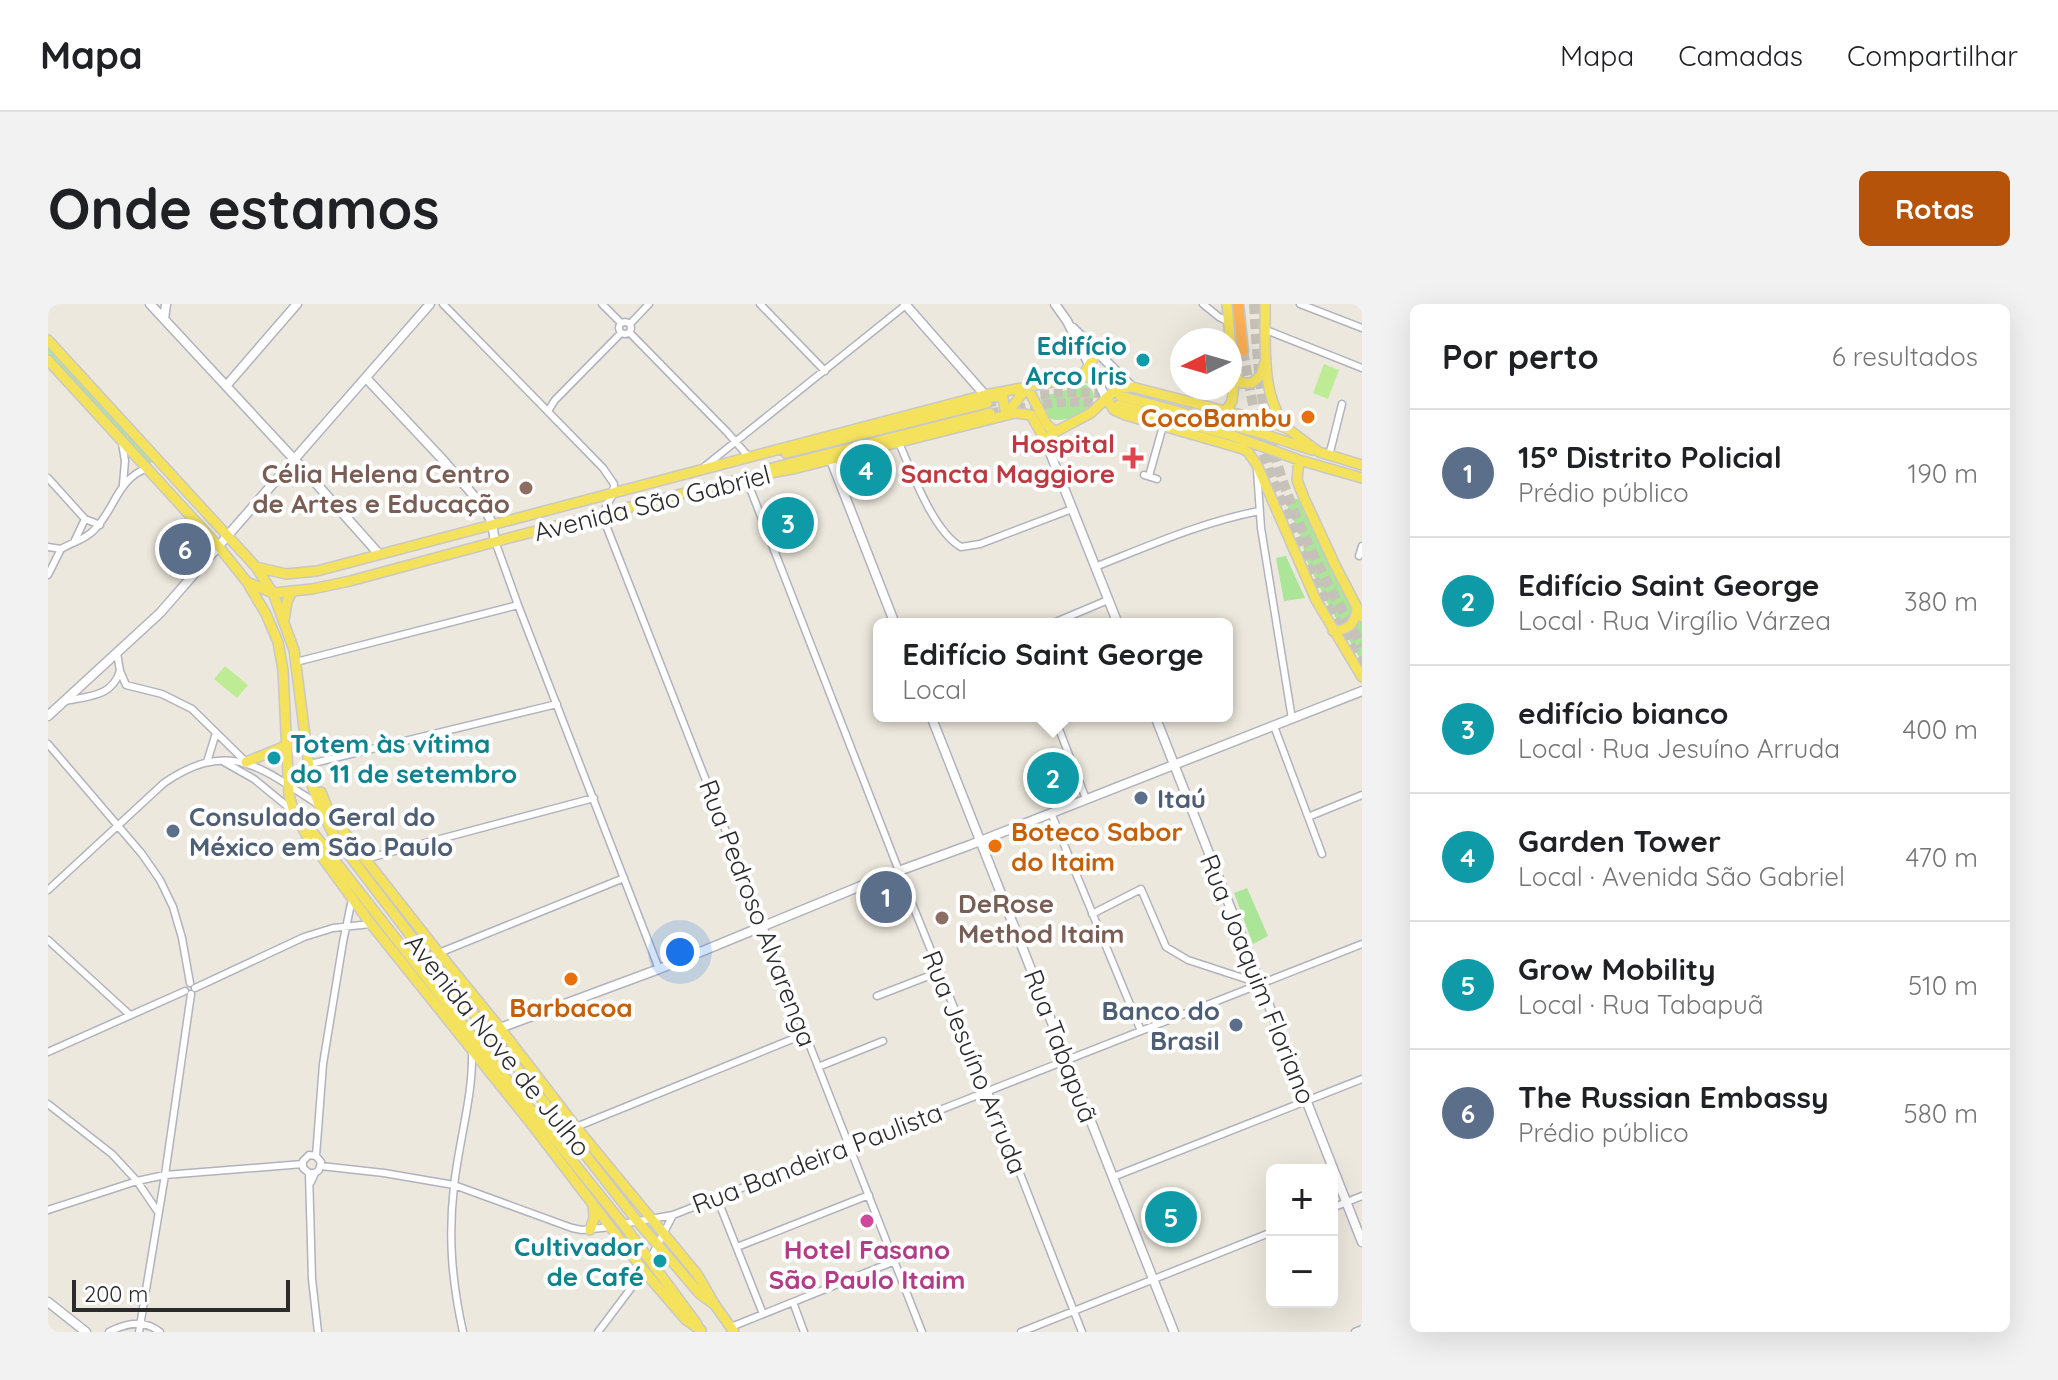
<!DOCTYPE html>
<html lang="pt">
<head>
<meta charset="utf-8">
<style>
	:root { --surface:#fff; --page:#f2f2f2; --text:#202124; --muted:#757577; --line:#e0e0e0; --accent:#b45309 }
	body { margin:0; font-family:Quicksand,sans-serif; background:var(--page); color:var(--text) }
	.controls { position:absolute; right:24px; bottom:24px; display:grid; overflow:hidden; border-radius:12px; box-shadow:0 8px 32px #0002 }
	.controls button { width:72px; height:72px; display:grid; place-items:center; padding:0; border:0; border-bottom:2px solid var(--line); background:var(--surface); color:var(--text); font:40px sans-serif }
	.compass { position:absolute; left:1122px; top:24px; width:72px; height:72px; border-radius:50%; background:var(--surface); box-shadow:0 8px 32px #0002; rotate:265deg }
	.scale { position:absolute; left:24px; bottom:20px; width:218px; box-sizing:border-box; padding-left:8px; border:4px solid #2b2b2b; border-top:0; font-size:22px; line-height:28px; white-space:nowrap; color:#2b2b2b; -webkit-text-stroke:6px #fff; paint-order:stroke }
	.you { position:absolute; left:632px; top:648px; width:28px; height:28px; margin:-20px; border:6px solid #fff; border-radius:50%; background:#1a73e8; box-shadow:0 0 0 12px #1a73e833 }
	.badge { display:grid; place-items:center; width:52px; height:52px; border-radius:50%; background:var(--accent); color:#fff; font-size:26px; font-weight:700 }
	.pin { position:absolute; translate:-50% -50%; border:4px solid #fff; box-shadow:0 2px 8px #0006 }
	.popup { position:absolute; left:825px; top:314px; width:360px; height:104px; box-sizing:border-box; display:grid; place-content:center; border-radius:12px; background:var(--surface); filter:drop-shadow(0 2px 6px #0005); font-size:26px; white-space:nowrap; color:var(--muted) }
	.popup b { font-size:30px; color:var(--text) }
	.popup::after { content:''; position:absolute; left:50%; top:100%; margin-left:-16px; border:16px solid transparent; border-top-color:var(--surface) }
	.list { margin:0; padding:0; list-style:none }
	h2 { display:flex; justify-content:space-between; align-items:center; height:104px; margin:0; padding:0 32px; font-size:34px }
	h2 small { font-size:26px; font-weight:400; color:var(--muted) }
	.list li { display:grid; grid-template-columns:52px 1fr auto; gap:24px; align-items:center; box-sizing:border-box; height:128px; padding:0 32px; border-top:2px solid var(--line) }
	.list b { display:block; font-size:30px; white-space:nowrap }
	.list p { margin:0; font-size:26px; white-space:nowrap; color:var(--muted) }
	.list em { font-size:26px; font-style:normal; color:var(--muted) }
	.map { position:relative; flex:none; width:1314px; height:1028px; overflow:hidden; border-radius:12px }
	header { display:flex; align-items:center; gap:48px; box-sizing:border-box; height:112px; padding:0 40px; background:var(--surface); border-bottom:2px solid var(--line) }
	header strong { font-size:38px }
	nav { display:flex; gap:44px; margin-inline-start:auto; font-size:28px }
	.intro { display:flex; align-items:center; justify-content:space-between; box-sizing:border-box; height:192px; padding:0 48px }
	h1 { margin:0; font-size:56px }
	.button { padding:20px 36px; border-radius:12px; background:var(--accent); color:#fff; font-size:28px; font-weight:700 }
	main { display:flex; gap:48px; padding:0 48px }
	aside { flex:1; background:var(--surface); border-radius:12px; box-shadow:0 8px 32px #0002 }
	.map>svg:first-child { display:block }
	.green { fill:#aae598 }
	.pitch { fill:#bdec94 }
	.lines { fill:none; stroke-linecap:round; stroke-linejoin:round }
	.primary-tunnel { stroke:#c6c2b9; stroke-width:9; stroke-dasharray:9 4.5; stroke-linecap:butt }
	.highway-tunnel { stroke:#c6c2b9; stroke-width:10; stroke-dasharray:10 5; stroke-linecap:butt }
	.street-casing { stroke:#b1b2bf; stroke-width:9 }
	.secondary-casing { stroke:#b1b2bf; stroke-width:11 }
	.primary-casing { stroke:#c8c8c8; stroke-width:12 }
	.highway-casing { stroke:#c8c8c8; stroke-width:13 }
	.street { stroke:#fff; stroke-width:6 }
	.secondary { stroke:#fff; stroke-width:8 }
	.primary { stroke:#f4e15c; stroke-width:9 }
	.highway { stroke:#ffb256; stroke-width:10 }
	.culture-dot { fill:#0f9aa8; stroke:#fff; stroke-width:3 }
	.food-dot { fill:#e8710a; stroke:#fff; stroke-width:3 }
	.health-dot { fill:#e0444e; stroke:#fff; stroke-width:3 }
	.education-dot { fill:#8d6e63; stroke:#fff; stroke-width:3 }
	.service-dot { fill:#5c6f8a; stroke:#fff; stroke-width:3 }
	.hotel-dot { fill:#d1479c; stroke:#fff; stroke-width:3 }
	.labels { text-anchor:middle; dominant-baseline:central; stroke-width:8; stroke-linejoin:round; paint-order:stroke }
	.culture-label { font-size:26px; font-weight:bold; fill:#0d838f; stroke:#fff; text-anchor:end }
	.food-label { font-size:26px; font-weight:bold; fill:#c56008; stroke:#fff; text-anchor:end }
	.health-label { font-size:26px; font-weight:bold; fill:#be3a42; stroke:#fff; text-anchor:end }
	.education-label { font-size:26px; font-weight:bold; fill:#785e54; stroke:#fff; text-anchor:end }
	.street-label { font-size:26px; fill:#2b2b2b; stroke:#fff }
	.service-label { font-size:26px; font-weight:bold; fill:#4e5e75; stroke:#fff; text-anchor:start }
	.hotel-label { font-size:26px; font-weight:bold; fill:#b23c85; stroke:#fff }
</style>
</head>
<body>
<header>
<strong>Mapa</strong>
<nav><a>Mapa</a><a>Camadas</a><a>Compartilhar</a></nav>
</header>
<div class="intro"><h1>Onde estamos</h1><a class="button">Rotas</a></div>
<main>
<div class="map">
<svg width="1314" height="1028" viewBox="0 0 1314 1028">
	<rect width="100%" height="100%" fill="#ede8dd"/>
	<path class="green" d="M0,44L105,157L102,160L0,49Z
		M1038,81C1066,99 1011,126 999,112C996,107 994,98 992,93Z
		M1244,194L1253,196L1314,316V358L1281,302L1257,253L1254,235L1239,201Z
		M1238,252L1257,294L1236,297L1228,254Z
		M1199,584L1220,632L1205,640L1186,589Z"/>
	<path class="pitch" d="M1276,60L1291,66L1280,95L1265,89Z
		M177,362L200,381L189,394L166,375Z"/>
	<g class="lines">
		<path class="primary-tunnel" d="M939,99C979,93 1020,84 1061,91
			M942,109C980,102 1018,95 1057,100"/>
		<path class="highway-tunnel" d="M1206,0C1208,33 1210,66 1215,98C1228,185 1271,266 1314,342
			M1195,47L1212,139L1223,172L1261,265L1280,302L1314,361"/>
		<defs>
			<path id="street" d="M395,0L555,164L566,180L565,190L554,211L874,1028
				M554,0L573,19
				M712,0L777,67
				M1155,0L1171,13L1181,18
				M1252,0L1314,24
				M571 24a6 6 0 1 1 12 0a6 6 0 1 1-12 0Z
				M582,20L601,0
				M1218,26L1314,64
				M582,29L679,128L700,152
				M500,107L507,96L573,29
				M74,139L77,157L75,180
				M851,139C864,168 885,227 913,243L932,240L1024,205
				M1281,152L1294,100
				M656,163L859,0
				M1209,166L1213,224L1244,415
				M1096,171L1109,175
				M1101,172L1115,122
				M0,174L37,215L52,221
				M698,174L851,567L948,808L1034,1028
				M27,236L37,215
				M447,237L470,301L611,665
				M0,243L13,245
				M13,245C24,238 37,236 46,226C67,206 69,174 100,164
				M1311,252L1314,242
				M1047,263C1103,241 1151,219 1211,207
				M0,271L13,245
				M1003,320L1060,296
				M69,349L72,367L78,381L114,390L144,405L198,458
				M248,358L470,301
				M17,397C40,392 64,393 72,367
				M1006,412L1038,495
				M1226,422L1274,550
				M0,440L94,550L112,576L125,603L134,634L142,679
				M159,458L168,429
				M176,458L206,475L245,507
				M262,460L509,400
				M1003,509L1093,727
				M1260,513L1314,491
				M317,555L546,494
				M0,586L116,479C182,434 213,464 271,501
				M1044,610L1093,585L1118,643L1140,656L1201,676L1209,673
				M0,636L82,711
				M391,649L576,574
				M147,684L256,633L285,624L323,620
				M829,692L891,668
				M0,748L137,687
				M770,763L835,737
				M0,800L64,850L89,877L110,908
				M528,823L757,730
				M268,852L275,760L295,638L304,595
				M273,862L336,869L406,881L524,924L534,926L563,923
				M261,869L264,975L270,1028
				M1065,873L1314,775
				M263,878L267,869L271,866L273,858L268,852L261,851L255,857V864L261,869H267
				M669,894L715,1010
				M1284,904L1314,892
				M0,906L89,877L117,871L255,860
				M574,920L625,911L1314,640
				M689,943L821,891
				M601,957L625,911
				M745,998L756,1028
				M683,1023L847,957
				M61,1028C78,1019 96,1015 112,1028
				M91,1028L117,871L143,690
				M415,1028C404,978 400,933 406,882C411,836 425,793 424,748
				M550,1028L596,967
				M973,1028L1224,928
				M1307,1028L1314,1025"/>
			<path id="secondary" d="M102,0L257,167L331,250
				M857,0L937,91
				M1007,0L1019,17L1058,94
				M116,15L118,0
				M1025,24L1084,83
				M318,74L396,157L438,206L444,220L447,237
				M178,82L249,0
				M997,136L1070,320
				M783,156L847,320
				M0,412L112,309L382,0
				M883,412L1126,1028
				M1107,412L1314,938
				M431,741L437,732L452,724L611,665L837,572L922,541L1314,387
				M0,998L38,1028"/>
			<path id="primary" d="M1217,0C1218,40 1212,91 1239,124
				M0,36L208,263L225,289L246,346L263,478L271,501L285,530L379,653L460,752L590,918L652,990L667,1001
				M0,56L171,243L199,278L218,310L230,338L235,366L241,491L246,508L260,534L323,620L485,822L596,967L638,1016L653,1026
				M1185,70L1194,79H1204L1213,71L1217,58
				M1035,71L1049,77
				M979,83L999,121L1007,128
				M1072,92L1212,129L1264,146
				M943,93L953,92L955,94L958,111
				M1058,94L1066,106L1077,111L1195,145L1200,148L1209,161L1268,296L1314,373
				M1071,101L1185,132L1251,156L1314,174
				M1177,108L1184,97L1186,81L1179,0
				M958,111L979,83
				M738,149L939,99
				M1251,156L1249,176L1256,194L1288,263L1314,313
				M724,164L942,109
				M208,263L238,270L269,267L937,91L1030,73L1035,71L1049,49
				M199,278L225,289L264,285L302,277L461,234L629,191L702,173L749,164L967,109L983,111L997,136L1007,128L1043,109L1068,85L1084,83L1228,120L1240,125L1271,148L1314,161
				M236,316L239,298L244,287
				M1285,327C1301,326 1307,320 1309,304
				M198,458L240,441
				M273,488L280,506L299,532L391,649L452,724L528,823L649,970L667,1001L686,1028
				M252,512L431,741L575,920L649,1020
				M542,926L546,914L545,901"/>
			<path id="highway" d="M1190,0L1195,47"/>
		</defs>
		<use href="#street" class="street-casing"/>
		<use href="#secondary" class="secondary-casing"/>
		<use href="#primary" class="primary-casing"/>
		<use href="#highway" class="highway-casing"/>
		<use href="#street" class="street"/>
		<use href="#secondary" class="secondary"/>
		<use href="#primary" class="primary"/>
		<use href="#highway" class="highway"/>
	</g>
	<g class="culture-dot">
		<circle cx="1095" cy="56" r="8"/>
		<circle cx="226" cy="454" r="8"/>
		<circle cx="612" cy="957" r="8"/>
	</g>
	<g class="food-dot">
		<circle cx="1260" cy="113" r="8"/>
		<circle cx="947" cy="542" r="8"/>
		<circle cx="523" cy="675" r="8"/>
	</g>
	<path class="health-dot" d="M1081 142h8v8h8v8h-8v8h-8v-8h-8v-8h8z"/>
	<g class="education-dot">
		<circle cx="478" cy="184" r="8"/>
		<circle cx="894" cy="614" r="8"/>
	</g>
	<g class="service-dot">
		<circle cx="1093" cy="494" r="8"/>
		<circle cx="125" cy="527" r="8"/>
		<circle cx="1188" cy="721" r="8"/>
	</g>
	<circle class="hotel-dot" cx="819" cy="917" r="8"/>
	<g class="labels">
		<g class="culture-label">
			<text x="1079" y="41">Edifício<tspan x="1079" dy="30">Arco Iris</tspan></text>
			<text x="242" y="439" text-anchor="start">Totem às vítima<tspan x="242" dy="30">do 11 de setembro</tspan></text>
			<text x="596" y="942">Cultivador<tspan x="596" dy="30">de Café</tspan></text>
		</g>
		<g class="food-label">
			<text x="1244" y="113">CocoBambu</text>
			<text x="963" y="527" text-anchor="start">Boteco Sabor<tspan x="963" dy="30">do Itaim</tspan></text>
			<text x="523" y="703" text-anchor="middle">Barbacoa</text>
		</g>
		<g class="health-label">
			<text x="1067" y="139">Hospital<tspan x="1067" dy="30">Sancta Maggiore</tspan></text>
		</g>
		<g class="education-label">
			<text x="462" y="169">Célia Helena Centro<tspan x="462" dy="30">de Artes e Educação</tspan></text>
			<text x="910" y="599" text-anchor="start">DeRose<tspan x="910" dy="30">Method Itaim</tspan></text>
		</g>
		<g class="street-label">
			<text transform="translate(604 199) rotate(-14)">Avenida São Gabriel</text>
			<text transform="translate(710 609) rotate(69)">Rua Pedroso Alvarenga</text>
			<text transform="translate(1210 675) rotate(68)">Rua Joaquim Floriano</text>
			<text transform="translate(450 741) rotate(51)">Avenida Nove de Julho</text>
			<text transform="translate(1013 742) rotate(69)">Rua Tabapuã</text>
			<text transform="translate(927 758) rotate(68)">Rua Jesuíno Arruda</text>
			<text transform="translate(769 854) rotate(-21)">Rua Bandeira Paulista</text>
		</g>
		<g class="service-label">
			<text x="1109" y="494">Itaú</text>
			<text x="141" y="512">Consulado Geral do<tspan x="141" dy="30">México em São Paulo</tspan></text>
			<text x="1172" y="706" text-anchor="end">Banco do<tspan x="1172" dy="30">Brasil</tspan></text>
		</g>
		<g class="hotel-label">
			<text x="819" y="945">Hotel Fasano<tspan x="819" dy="30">São Paulo Itaim</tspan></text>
		</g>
	</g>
</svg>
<div class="controls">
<button>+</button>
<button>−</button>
</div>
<svg class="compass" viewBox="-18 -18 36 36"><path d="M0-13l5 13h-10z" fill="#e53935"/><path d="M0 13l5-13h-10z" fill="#757577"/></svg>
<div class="scale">200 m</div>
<div class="you"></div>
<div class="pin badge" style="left:838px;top:593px;background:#5c6f8a">1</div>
<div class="pin badge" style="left:1005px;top:474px;background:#0f9aa8">2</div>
<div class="popup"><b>Edifício Saint George</b>Local</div>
<div class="pin badge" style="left:740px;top:219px;background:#0f9aa8">3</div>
<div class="pin badge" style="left:818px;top:166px;background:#0f9aa8">4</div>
<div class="pin badge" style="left:1123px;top:913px;background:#0f9aa8">5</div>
<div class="pin badge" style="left:137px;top:245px;background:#5c6f8a">6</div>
</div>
<aside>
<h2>Por perto<small>6 resultados</small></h2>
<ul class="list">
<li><span class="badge" style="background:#5c6f8a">1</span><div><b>15º Distrito Policial</b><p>Prédio público</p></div><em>190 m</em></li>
<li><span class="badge" style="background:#0f9aa8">2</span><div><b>Edifício Saint George</b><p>Local · Rua Virgílio Várzea</p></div><em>380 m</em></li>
<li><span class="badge" style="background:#0f9aa8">3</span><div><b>edifício bianco</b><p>Local · Rua Jesuíno Arruda</p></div><em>400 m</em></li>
<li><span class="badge" style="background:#0f9aa8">4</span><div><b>Garden Tower</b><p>Local · Avenida São Gabriel</p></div><em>470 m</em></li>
<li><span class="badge" style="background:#0f9aa8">5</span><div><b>Grow Mobility</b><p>Local · Rua Tabapuã</p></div><em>510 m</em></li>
<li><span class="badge" style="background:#5c6f8a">6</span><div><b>The Russian Embassy</b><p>Prédio público</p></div><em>580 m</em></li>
</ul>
</aside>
</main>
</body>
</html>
